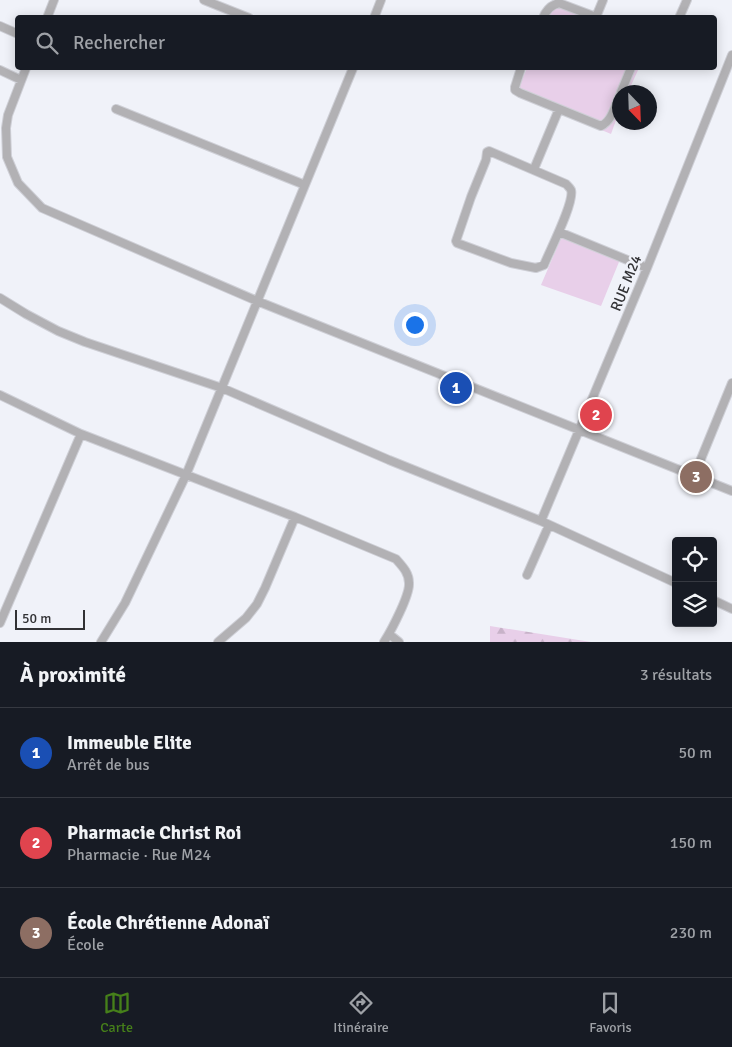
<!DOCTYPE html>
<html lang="fr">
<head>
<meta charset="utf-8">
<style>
	:root { --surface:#171b24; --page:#20242c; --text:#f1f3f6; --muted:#9ea1a6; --line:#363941; --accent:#46801a }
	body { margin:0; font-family:Signika,sans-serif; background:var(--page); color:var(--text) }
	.controls { position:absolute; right:15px; bottom:15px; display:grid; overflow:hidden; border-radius:5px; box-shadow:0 2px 12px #0003 }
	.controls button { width:45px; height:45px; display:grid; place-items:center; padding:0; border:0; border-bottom:1px solid var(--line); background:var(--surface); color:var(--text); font:25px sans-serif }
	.compass { position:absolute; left:612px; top:85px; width:45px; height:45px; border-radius:50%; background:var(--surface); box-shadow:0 2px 12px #0003; rotate:157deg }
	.scale { position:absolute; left:15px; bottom:12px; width:70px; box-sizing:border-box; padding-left:5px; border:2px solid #323235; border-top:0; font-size:14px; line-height:18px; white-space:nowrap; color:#323235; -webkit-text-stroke:4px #f0f2f9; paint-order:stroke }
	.you { position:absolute; left:414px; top:324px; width:18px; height:18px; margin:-12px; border:4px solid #fff; border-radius:50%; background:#1a73e8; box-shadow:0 0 0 8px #1a73e833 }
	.badge { display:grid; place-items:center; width:32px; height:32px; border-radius:50%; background:var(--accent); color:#fff; font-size:16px; font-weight:700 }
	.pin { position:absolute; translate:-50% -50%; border:2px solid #fff; box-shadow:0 1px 5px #0006 }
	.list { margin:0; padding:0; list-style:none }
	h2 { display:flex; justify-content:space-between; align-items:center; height:65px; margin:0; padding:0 20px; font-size:21px }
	h2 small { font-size:16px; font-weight:400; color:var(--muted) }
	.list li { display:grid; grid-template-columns:32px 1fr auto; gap:15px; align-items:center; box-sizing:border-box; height:90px; padding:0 20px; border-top:1px solid var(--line) }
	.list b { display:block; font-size:19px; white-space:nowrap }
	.list p { margin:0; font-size:16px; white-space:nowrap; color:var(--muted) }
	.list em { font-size:16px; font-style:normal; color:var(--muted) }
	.icon { flex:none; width:28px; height:28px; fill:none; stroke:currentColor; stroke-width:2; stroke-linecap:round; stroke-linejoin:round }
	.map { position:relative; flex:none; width:732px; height:642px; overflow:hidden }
	.search { position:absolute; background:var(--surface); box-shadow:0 2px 12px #0003; left:15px; right:15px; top:15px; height:55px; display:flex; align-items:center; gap:12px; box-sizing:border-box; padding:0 18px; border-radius:5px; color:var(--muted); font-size:19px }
	.sheet { height:335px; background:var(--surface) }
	nav { display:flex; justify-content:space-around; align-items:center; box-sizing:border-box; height:70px; border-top:1px solid var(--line); background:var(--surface); font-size:14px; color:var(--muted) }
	nav a { display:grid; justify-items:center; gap:2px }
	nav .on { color:var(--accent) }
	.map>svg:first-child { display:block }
	.green { fill:#e8cfe9 }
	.forest { fill:url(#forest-firs) }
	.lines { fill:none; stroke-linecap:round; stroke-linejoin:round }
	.street-casing { stroke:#cecfd6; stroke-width:10 }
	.street { stroke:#b2b1b4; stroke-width:8 }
	.labels { text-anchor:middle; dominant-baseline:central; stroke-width:5; stroke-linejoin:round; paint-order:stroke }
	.street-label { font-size:15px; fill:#323235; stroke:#f0f2f9 }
</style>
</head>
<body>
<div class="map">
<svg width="732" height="642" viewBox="0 0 732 642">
	<defs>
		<pattern id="forest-firs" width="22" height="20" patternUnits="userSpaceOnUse" patternTransform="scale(1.25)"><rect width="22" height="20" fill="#e8cfe9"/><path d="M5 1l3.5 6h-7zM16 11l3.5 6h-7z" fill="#c7b2c8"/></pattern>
	</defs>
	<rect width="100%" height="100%" fill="#f0f2f9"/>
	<path class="green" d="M555,0H558L599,18H548Z
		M527,68H639L628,92H620L619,112L611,134L516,94Z
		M562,236L621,257L601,306L541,285Z"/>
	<path class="forest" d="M490,626L591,642H490Z"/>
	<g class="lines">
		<defs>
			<path id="street" d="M204,0L249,18
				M47,18L54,0
				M374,18L381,0
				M543,18C546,10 551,5 559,3L596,17L603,0
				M679,18L687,0
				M0,26L18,34
				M26,68L8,115L6,128L7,157L18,183L42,208L257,301L732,491
				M521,68L515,87V90L520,93L601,126C612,121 615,106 620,95
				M0,70L21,80
				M621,92L631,68
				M116,109L305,185
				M489,151L566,184C568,186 570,188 571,190C575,202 549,252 544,265L536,268L511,263L457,243L456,241L471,197L486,160L487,152Z
				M534,169L559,109
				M559,232L647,268
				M0,298L26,314L58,331L85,342L222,388L389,460L541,521L676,583
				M0,395L81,434L295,517L396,559C403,567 409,573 409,583C410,595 391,631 384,642
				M694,476L732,383
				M541,521L647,268L732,55
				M527,575L549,525
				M713,600L732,609
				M0,623L81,434
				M389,634L399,642
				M101,642L125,603L186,475L353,68
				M218,642L246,618L257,604L265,588L295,517"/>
		</defs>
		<use href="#street" class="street-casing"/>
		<use href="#street" class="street"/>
	</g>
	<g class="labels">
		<g class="street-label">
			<text transform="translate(626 283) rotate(-68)">RUE M24</text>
		</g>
	</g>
</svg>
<div class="controls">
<button><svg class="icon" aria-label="locate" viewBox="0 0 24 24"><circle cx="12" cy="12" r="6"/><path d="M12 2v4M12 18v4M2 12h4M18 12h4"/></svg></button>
<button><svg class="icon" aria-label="layers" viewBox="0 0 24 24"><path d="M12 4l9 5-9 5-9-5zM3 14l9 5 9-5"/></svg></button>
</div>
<svg class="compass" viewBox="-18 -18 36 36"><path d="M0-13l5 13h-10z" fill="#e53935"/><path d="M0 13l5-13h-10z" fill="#9ea1a6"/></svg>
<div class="scale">50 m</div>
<div class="you"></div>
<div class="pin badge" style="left:456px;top:388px;background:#1a4fb4">1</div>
<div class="pin badge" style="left:596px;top:415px;background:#e0444e">2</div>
<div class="pin badge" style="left:696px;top:477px;background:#8d6e63">3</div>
<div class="search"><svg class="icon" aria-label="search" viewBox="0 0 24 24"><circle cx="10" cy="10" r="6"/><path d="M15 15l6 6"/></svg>Rechercher</div>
</div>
<section class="sheet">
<h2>À proximité<small>3 résultats</small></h2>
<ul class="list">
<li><span class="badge" style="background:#1a4fb4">1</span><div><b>Immeuble Elite</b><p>Arrêt de bus</p></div><em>50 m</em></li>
<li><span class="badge" style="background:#e0444e">2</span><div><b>Pharmacie Christ Roi</b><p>Pharmacie · Rue M24</p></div><em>150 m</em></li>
<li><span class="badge" style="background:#8d6e63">3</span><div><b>École Chrétienne Adonaï</b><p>École</p></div><em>230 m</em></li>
</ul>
</section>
<nav>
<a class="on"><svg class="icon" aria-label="map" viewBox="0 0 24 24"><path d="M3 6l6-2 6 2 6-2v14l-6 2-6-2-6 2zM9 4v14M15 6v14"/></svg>Carte</a>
<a><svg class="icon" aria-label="directions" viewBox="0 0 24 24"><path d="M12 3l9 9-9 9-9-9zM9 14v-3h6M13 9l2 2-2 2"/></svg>Itinéraire</a>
<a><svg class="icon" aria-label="saved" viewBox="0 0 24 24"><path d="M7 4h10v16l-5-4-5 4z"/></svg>Favoris</a>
</nav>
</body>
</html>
